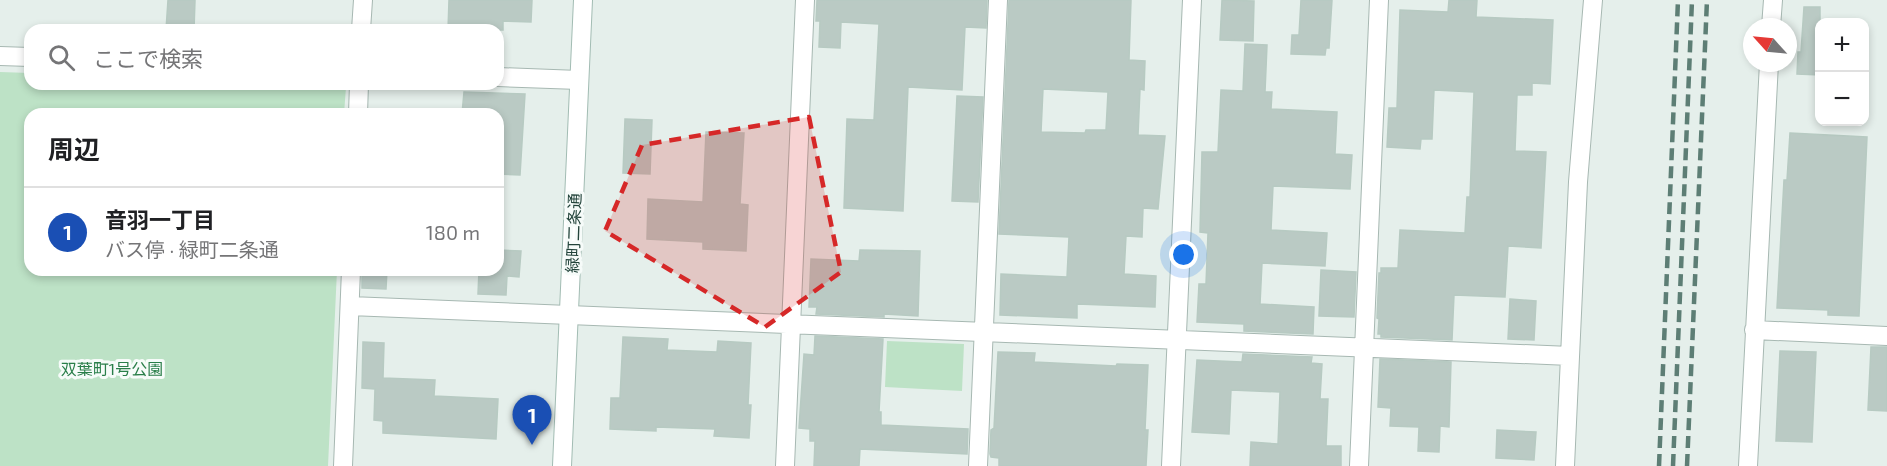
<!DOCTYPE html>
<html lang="ja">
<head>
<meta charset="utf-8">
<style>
	:root { --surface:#fff; --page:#f6f6f6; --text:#202124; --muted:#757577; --line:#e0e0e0; --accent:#0b8043 }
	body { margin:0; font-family:"Exo 2","Noto Sans JP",sans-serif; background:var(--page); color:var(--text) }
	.controls { position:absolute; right:18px; top:18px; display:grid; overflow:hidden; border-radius:12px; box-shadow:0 3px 9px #0003 }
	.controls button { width:54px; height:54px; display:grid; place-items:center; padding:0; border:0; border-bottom:2px solid var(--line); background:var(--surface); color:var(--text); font:30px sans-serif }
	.compass { position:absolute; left:1743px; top:18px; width:54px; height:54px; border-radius:50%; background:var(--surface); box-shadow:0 3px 9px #0003; rotate:297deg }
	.you { position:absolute; left:1184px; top:255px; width:21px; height:21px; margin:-15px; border:4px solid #fff; border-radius:50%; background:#1a73e8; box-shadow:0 0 0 9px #1a73e833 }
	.badge { display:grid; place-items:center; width:39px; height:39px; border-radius:50%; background:var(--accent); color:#fff; font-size:20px; font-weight:700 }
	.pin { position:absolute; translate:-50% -50px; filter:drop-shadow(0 2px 3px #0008) }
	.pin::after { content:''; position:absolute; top:32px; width:21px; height:18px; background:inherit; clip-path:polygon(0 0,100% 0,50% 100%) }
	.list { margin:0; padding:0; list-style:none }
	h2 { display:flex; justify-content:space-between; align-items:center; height:78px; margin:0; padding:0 24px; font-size:26px }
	h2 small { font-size:20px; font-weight:400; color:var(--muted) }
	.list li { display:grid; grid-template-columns:39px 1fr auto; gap:18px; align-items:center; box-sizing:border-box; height:90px; padding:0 24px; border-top:2px solid var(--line) }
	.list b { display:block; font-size:22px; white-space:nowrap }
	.list p { margin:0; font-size:20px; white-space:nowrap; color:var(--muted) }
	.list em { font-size:20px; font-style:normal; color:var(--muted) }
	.icon { flex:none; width:33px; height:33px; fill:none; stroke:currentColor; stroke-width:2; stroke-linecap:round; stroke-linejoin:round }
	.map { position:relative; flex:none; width:1887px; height:466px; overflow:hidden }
	.search { position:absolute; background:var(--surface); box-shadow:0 3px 9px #0003; left:24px; top:24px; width:480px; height:66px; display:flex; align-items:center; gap:15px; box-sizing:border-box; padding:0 21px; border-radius:18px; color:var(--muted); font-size:22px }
	.panel { position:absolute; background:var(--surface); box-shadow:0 3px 9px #0003; left:24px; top:108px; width:480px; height:168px; border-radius:18px }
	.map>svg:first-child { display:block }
	.green { fill:#bde2c6 }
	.building { fill:#bacac4; stroke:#b7cac2; stroke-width:1.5; fill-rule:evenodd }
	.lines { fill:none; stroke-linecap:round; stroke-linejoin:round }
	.street-casing { stroke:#a7b8b2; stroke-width:20 }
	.secondary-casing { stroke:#a2bcb3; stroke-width:20 }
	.street { stroke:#fff; stroke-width:18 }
	.secondary { stroke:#fff; stroke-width:18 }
	.rail { stroke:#5d7e75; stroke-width:4.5; stroke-dasharray:12 6; stroke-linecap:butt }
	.marked { fill:#d62828; fill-opacity:0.2; stroke:#d62828; stroke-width:4.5; stroke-dasharray:12 8; stroke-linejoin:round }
	.labels { text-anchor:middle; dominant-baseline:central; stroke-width:6; stroke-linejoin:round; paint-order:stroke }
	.street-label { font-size:16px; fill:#22433a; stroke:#f6fbf9 }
	.park-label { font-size:16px; fill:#297e49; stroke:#f6fbf9 }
</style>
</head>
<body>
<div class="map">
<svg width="1887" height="466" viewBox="0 0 1887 466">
	<rect width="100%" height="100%" fill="#e5efeb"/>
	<path class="green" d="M0,72L30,73V84H285L346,87L344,114H30V270H337L328,466H0Z
		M887,341L964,344L962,391L885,387Z"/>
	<path class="building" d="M168,0H195L194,30H166Z
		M449,0H532L531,22L503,21V30H448Z
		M817,0H987L986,28L965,27L962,90L908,87L903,211L844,208L847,119L874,120L879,24L841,22L840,48L819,47L820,21H816Z
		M1009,0H1131L1129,60L1145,61L1144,90L1140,89L1138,135L1165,136L1158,209L1143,208L1142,237L1126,236L1124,274L1156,276L1155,307L1077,304V318L1000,315L1001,274L1067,277L1069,237L999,234ZM1043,89L1108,92L1106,130H1086L1085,133L1041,132Z
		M1222,0L1254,1L1253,41L1220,40Z
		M1301,0H1332L1329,48H1326L1325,55L1291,54L1292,35H1299Z
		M1449,0H1477L1476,17L1553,20L1550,84L1532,83V95H1517L1515,151L1546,152L1541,248L1508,246L1505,297L1454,295L1452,340L1381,337V334H1378L1379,319L1377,318L1379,273H1381V268H1398L1400,230L1465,233L1467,197H1470L1474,92L1434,90L1432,139H1421L1420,149L1387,147L1389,108H1397L1400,10L1448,12Z
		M1804,7H1820V75L1797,74L1798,52H1801Z
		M1245,44L1267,45L1265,92H1272L1271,109L1337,112L1335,154L1352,155L1350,189L1273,186L1271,230L1327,233L1325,266L1262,263L1260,304L1314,307L1313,334L1244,331V324L1197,322L1199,284H1206L1208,233L1200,232L1202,152H1218L1221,90L1243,91Z
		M464,92L525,94L520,175L498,174V114H462Z
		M957,96L983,97L978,202L952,201Z
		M625,119L652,120L650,174L623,173Z
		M706,132L744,133L740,204L748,205L746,251L703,249V242L647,239L648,199L703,202Z
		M1790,133L1867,137L1859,316L1828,315V310L1777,308L1784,180H1787Z
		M498,250L521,251L519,277L507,276L506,295L478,294L479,270H498Z
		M860,250L920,251L918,316L884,314V317L816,314L817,307H809L811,259L859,261Z
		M362,270H387L386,289L362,288Z
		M1321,270L1356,272L1354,317L1319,316Z
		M1510,299L1536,301L1534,340L1508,339Z
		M815,336L883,339L879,412H881V425L968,429L967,454L860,449L859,466H814L815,441H810V429L799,428L804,354L814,355Z
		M623,337L668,339L667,350L717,352L718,341L751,343L748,405H751L749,438L714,436L715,429L656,427V431L610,429L611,398H620Z
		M363,342L384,343L383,378L435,380L434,396L498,399L496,439L383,433V421L374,420L375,389L362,388Z
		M1871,347H1887V411L1868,410Z
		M1780,351L1816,352L1812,442L1776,441Z
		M998,352L1035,353L1034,362L1116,366L1117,364L1148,365L1145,430H1148L1146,466H999V458L991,457L990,454L991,430L994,428Z
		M1243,354L1312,357L1311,363L1322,364L1320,399H1328L1326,446H1341V466H1250L1251,442L1278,444L1280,392L1231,390L1229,434L1192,432L1197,360L1242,362Z
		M1380,359L1451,362L1449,427L1440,426L1439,452L1418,451L1419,427L1390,426L1391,408L1378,407Z
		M1497,430L1536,432L1534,460L1496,458Z"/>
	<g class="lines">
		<defs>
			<path id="street" d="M1771,27L1773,0
				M361,30L363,0
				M0,56L30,57
				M498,77L579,80
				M358,114L359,84
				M350,306L1570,356
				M1754,330L1887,336
				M343,466L351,270
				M785,466L805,0
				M978,466L998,0
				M1171,466L1192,0
				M1359,466L1379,0
				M1565,466L1578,182L1593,0
				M1748,466L1769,63"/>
			<path id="secondary" d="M562,466L583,0"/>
		</defs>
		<use href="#street" class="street-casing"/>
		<use href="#secondary" class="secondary-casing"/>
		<use href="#street" class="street"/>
		<use href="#secondary" class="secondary"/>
		<path class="rail" d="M1659,466L1678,0
			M1673,466L1692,0
			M1687,466L1707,0"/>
	</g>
	<path class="marked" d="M809,117L841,272L765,327L605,231L642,145Z"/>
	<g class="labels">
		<g class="street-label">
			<text transform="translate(573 233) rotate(-88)">緑町二条通</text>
		</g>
		<g class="park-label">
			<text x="112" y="368">双葉町1号公園</text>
		</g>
	</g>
</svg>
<div class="controls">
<button>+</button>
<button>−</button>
</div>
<svg class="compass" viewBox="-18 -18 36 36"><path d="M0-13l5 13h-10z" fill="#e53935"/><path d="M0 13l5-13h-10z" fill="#757577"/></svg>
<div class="you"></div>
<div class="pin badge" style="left:532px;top:445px;background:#1a4fb4">1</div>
<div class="search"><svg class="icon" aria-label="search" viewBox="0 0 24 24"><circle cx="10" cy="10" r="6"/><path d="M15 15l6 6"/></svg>ここで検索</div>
<section class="panel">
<h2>周辺<small></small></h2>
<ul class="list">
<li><span class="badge" style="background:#1a4fb4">1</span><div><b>音羽一丁目</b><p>バス停 · 緑町二条通</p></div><em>180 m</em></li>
</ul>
</section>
</div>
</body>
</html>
